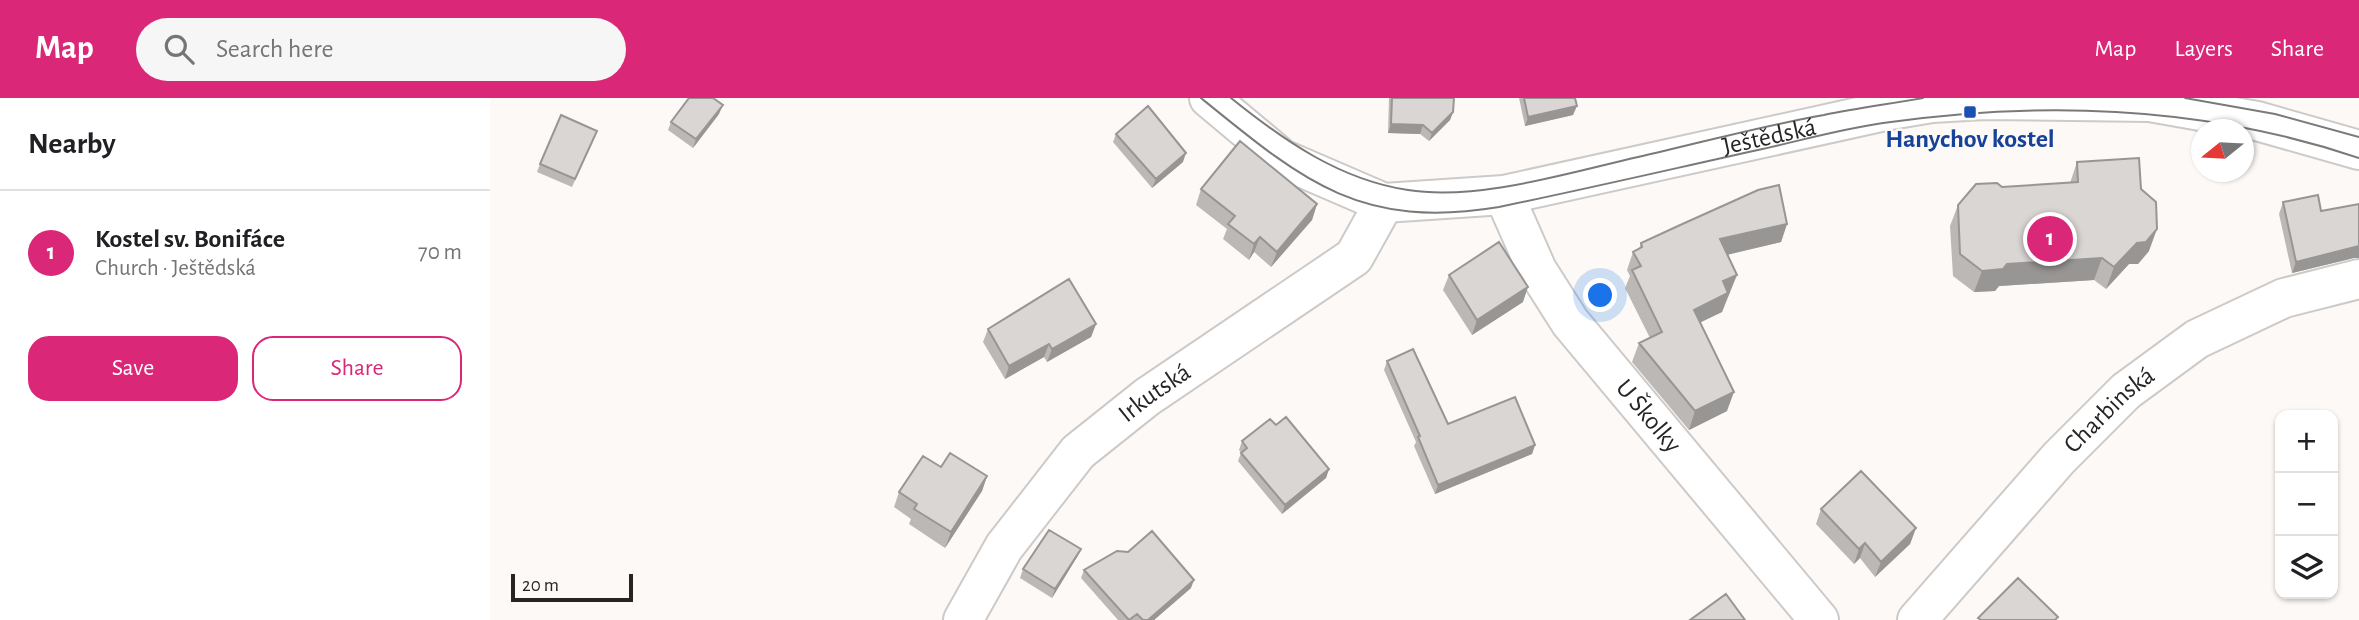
<!DOCTYPE html>
<html lang="en">
<head>
<meta charset="utf-8">
<style>
	:root { --surface:#fff; --page:#f6f6f6; --text:#202124; --muted:#757577; --line:#e0e0e0; --accent:#db2777 }
	body { margin:0; font-family:"Alegreya Sans",sans-serif; background:var(--page); color:var(--text) }
	.controls { position:absolute; right:21px; bottom:21px; display:grid; overflow:hidden; border-radius:14px; box-shadow:0 2px 5px #0004 }
	.controls button { width:63px; height:63px; display:grid; place-items:center; padding:0; border:0; border-bottom:2px solid var(--line); background:var(--surface); color:var(--text); font:35px sans-serif }
	.compass { position:absolute; left:1701px; top:21px; width:63px; height:63px; border-radius:50%; background:var(--surface); box-shadow:0 2px 5px #0004; rotate:252deg }
	.scale { position:absolute; left:21px; bottom:18px; width:122px; box-sizing:border-box; padding-left:7px; border:4px solid #262424; border-top:0; font-size:19px; line-height:24px; white-space:nowrap; color:#262424; -webkit-text-stroke:5px #fcf9f6; paint-order:stroke }
	.you { position:absolute; left:1111px; top:198px; width:24px; height:24px; margin:-18px; border:5px solid #fff; border-radius:50%; background:#1a73e8; box-shadow:0 0 0 10px #1a73e833 }
	.badge { display:grid; place-items:center; width:46px; height:46px; border-radius:50%; background:var(--accent); color:#fff; font-size:23px; font-weight:700 }
	.pin { position:absolute; translate:-50% -50%; border:4px solid #fff; box-shadow:0 2px 7px #0006 }
	.list { margin:0; padding:0; list-style:none }
	h2 { display:flex; justify-content:space-between; align-items:center; height:91px; margin:0; padding:0 28px; font-size:30px }
	h2 small { font-size:23px; font-weight:400; color:var(--muted) }
	.list li { display:grid; grid-template-columns:46px 1fr auto; gap:21px; align-items:center; box-sizing:border-box; height:126px; padding:0 28px; border-top:2px solid var(--line) }
	.list b { display:block; font-size:26px; white-space:nowrap }
	.list p { margin:0; font-size:23px; white-space:nowrap; color:var(--muted) }
	.list em { font-size:23px; font-style:normal; color:var(--muted) }
	.actions { display:flex; gap:14px; padding:21px 28px }
	.actions a { flex:1; padding:16px 0; border:2px solid var(--accent); border-radius:21px; text-align:center; font-size:24px; color:var(--accent) }
	.actions .main { background:var(--accent); color:#fff }
	.icon { flex:none; width:38px; height:38px; fill:none; stroke:currentColor; stroke-width:2; stroke-linecap:round; stroke-linejoin:round }
	.map { position:relative; flex:none; width:1869px; height:522px; overflow:hidden }
	header { display:flex; align-items:center; gap:42px; box-sizing:border-box; height:98px; padding:0 35px; background:var(--accent); color:#fff }
	header strong { font-size:33px }
	nav { display:flex; gap:38px; margin-inline-start:auto; font-size:24px }
	.search { width:490px; height:63px; background:var(--page); display:flex; align-items:center; gap:18px; box-sizing:border-box; padding:0 24px; border-radius:38px; color:var(--muted); font-size:26px }
	main { display:flex }
	aside { flex:1; background:var(--surface) }
	.map>svg:first-child { display:block }
	.lines { fill:none; stroke-linecap:round; stroke-linejoin:round }
	.minor-casing { stroke:#cdcac8; stroke-width:42 }
	.minor { stroke:#fff; stroke-width:38 }
	.tram { stroke:#7c7a79; stroke-width:2 }
	.wall { fill:#bbb8b6 }
	.shaded-wall { fill:#989694 }
	.building { fill:#d9d6d4; stroke:#989694; stroke-width:2 }
	.transit-dot { fill:#1a4fb4; stroke:#fcf9f6; stroke-width:2.5 }
	.labels { text-anchor:middle; dominant-baseline:central; stroke-width:5; stroke-linejoin:round; paint-order:stroke }
	.street-label { font-size:26px; fill:#262424; stroke:#fcf9f6 }
	.transit-label { font-size:26px; font-weight:bold; fill:#164399; stroke:#fcf9f6 }
</style>
</head>
<body>
<header>
<strong>Map</strong>
<div class="search"><svg class="icon" aria-label="search" viewBox="0 0 24 24"><circle cx="10" cy="10" r="6"/><path d="M15 15l6 6"/></svg>Search here</div>
<nav><a>Map</a><a>Layers</a><a>Share</a></nav>
</header>
<main>
<aside>
<h2>Nearby<small></small></h2>
<ul class="list">
<li><span class="badge">1</span><div><b>Kostel sv. Bonifáce</b><p>Church · Ještědská</p></div><em>70 m</em></li>
</ul>
<div class="actions"><a class="main">Save</a><a>Share</a></div>
</aside>
<div class="map">
<svg width="1869" height="522" viewBox="0 0 1869 522">
	<rect width="100%" height="100%" fill="#fcf9f6"/>
	<g class="lines">
		<defs>
			<g id="minor">
				<path id="s1" d="M719,0L792,61L894,105L1014,97L1400,12L1442,5L1494,2L1660,4L1767,23L1869,52"/>
				<path id="s2" d="M1014,97L1047,172L1080,224L1329,522"/>
				<path id="s3" d="M473,522L514,449L588,354L657,299L864,159L894,105"/>
				<path id="s4" d="M1427,522L1569,360L1636,293L1707,241L1794,200L1869,181"/>
			</g>
		</defs>
		<use href="#minor" class="minor-casing"/>
		<use href="#minor" class="minor"/>
		<path class="tram" d="M711,0C813,83 870,132 1009,109C1096,91 1182,71 1268,52C1309,43 1351,31 1393,25C1553,2 1715,8 1869,60
			M741,0C793,42 850,82 918,92C988,103 1078,75 1148,59C1210,45 1271,28 1334,17C1367,10 1400,6 1433,0
			M1695,0L1785,16L1869,39"/>
	</g>
	<path class="wall" d="M899,0H964L963,14L960,22L939,43L930,36L898,35Z
		M1029,0H1085L1083,17L1035,28Z
		M229,16L203,50L178,32L181,24Z
		M107,33L82,89L47,74L50,66Z
		M626,36L693,64L662,90L623,44Z
		M1587,64L1651,91L1659,153L1648,166H1639L1616,191L1604,182L1509,188L1505,193L1484,194L1463,178L1460,128L1468,107L1512,89L1580,85Z
		M711,91L827,106L822,122L781,169L764,154L759,162L733,141L737,131L706,107Z
		M1793,104L1831,113L1869,106V160H1864L1802,175L1789,116Z
		M1297,126L1291,144L1237,157L1240,195L1238,196L1232,214L1210,224L1237,313L1199,332L1142,264L1149,245L1160,240L1135,190L1140,178L1137,172L1143,154L1149,151L1151,145Z
		M959,177L1033,204L982,237L953,192Z
		M606,226L601,239L557,264L554,259L515,281L493,244L498,231Z
		M897,263L958,326L1045,347L1042,356L945,396L924,348L926,344L894,272Z
		M786,327L839,371L836,380L792,416L748,363L751,355L749,352L752,343Z
		M451,369L497,378L492,393L455,450L419,426L421,421L404,409L409,394Z
		M1331,411L1426,430L1420,446L1385,479L1370,460L1364,466L1326,426Z
		M591,451L587,459L562,500L530,480L533,471Z
		M594,472L701,490L664,522H628L591,480Z"/>
	<path class="shaded-wall" d="M233,7L229,16L203,50L206,41Z
		M1087,8L1083,17L1035,28L1038,19Z
		M963,14L960,22L939,43L942,35Z
		M901,26L933,27L930,36L898,35Z
		M696,55L693,64L662,90L666,81Z
		M827,106L822,122L781,169L787,154Z
		M1297,126L1291,144L1223,160L1230,141Z
		M1667,131L1659,153L1648,166H1639L1616,191L1624,169L1647,145Z
		M770,139L764,154L759,162L764,146Z
		M1869,148V160H1864L1802,175L1806,164Z
		M1612,160L1604,182L1509,188L1505,193L1484,194L1492,173L1517,166Z
		M1247,177L1232,214L1197,231L1204,212L1233,183Z
		M1038,189L1033,204L982,237L987,222Z
		M606,226L601,239L557,264L562,251Z
		M559,246L554,259L515,281L519,268Z
		M1244,294L1237,313L1199,332L1205,313Z
		M1045,347L1042,356L945,396L948,387Z
		M839,371L836,380L792,416L795,407Z
		M497,378L492,393L455,450L461,434Z
		M1426,430L1420,446L1385,479L1391,464Z
		M1375,445L1370,460L1364,466L1369,451Z
		M591,451L587,459L562,500L565,491Z
		M704,482L701,490L664,522H658Z"/>
	<path class="building" d="M199,0H223L233,7L206,41L181,24Z
		M902,0H964L963,14L942,35L933,27L901,26Z
		M1034,0H1085L1087,8L1038,19Z
		M658,8L696,55L666,81L626,36Z
		M71,17L107,33L85,81L50,66Z
		M750,43L827,106L787,154L770,139L764,146L738,126L745,118L711,91Z
		M1649,60L1651,91L1666,104L1667,131L1656,144L1647,145L1624,169L1612,160L1517,166L1513,171L1492,173L1470,156L1468,107L1486,86L1507,85L1512,89L1588,84L1587,64Z
		M1289,87L1297,126L1230,141L1247,177L1233,183L1238,195L1204,212L1244,294L1205,313L1149,245L1172,234L1142,172L1151,168L1143,154L1152,149L1151,145L1188,128L1268,92Z
		M1828,97L1831,113L1869,106V148L1806,164L1793,104Z
		M1009,144L1038,189L987,222L959,177Z
		M579,181L606,226L562,251L559,246L519,268L498,231Z
		M923,251L958,326L1025,299L1045,347L948,387L928,339L930,338L897,263Z
		M796,319L839,371L795,407L751,355L757,350L752,343L780,321L786,327Z
		M460,355L497,378L461,434L424,411L427,406L409,394L433,358L451,369Z
		M1371,373L1426,430L1391,464L1375,445L1369,451L1331,411Z
		M559,432L591,451L565,491L533,471Z
		M662,433L704,482L658,522H653L647,516L639,522L594,472L627,453L638,454Z
		M1528,480L1568,519L1565,522H1491L1488,520Z
		M1236,496L1255,522H1200Z"/>
	<rect class="transit-dot" x="1473" y="7" width="14" height="14" rx="3.5"/>
	<g class="labels">
		<g class="street-label">
			<text stroke="none"><textPath href="#s1" startOffset="598">Ještědská</textPath></text>
			<text stroke="none"><textPath href="#s3" startOffset="301">Irkutská</textPath></text>
			<text stroke="none"><textPath href="#s4" startOffset="285">Charbinská</textPath></text>
			<text stroke="none"><textPath href="#s2" startOffset="266">U Školky</textPath></text>
		</g>
		<g class="transit-label">
			<text x="1480" y="41">Hanychov kostel</text>
		</g>
	</g>
</svg>
<div class="controls">
<button>+</button>
<button>−</button>
<button><svg class="icon" aria-label="layers" viewBox="0 0 24 24"><path d="M12 4l9 5-9 5-9-5zM3 14l9 5 9-5"/></svg></button>
</div>
<svg class="compass" viewBox="-18 -18 36 36"><path d="M0-13l5 13h-10z" fill="#e53935"/><path d="M0 13l5-13h-10z" fill="#757577"/></svg>
<div class="scale">20 m</div>
<div class="you"></div>
<div class="pin badge" style="left:1560px;top:141px">1</div>
</div>
</main>
</body>
</html>
